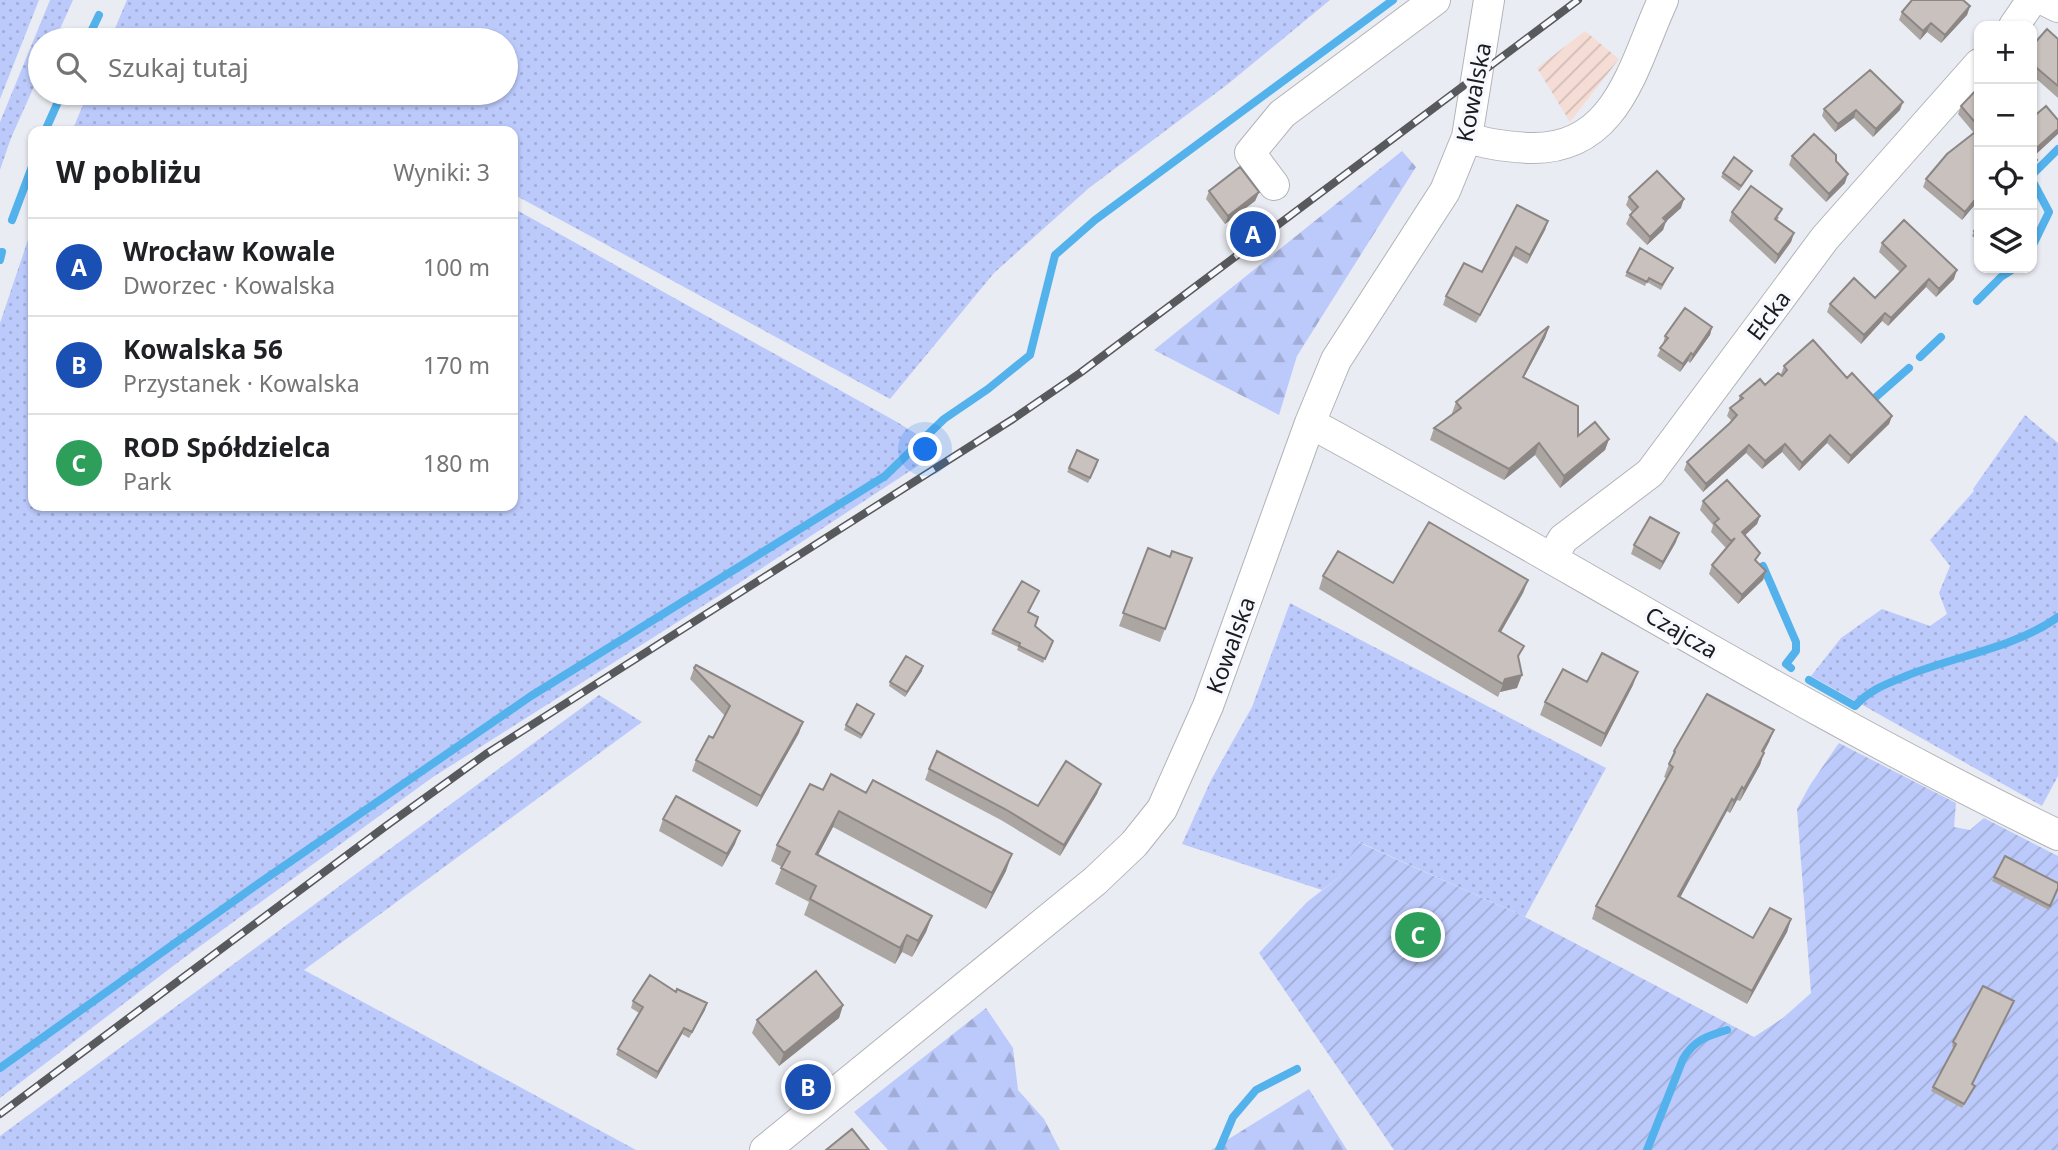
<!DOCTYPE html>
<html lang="pl">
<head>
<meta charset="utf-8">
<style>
	:root { --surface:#fff; --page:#f2f2f2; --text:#202124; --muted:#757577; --line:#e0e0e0; --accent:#d5455d }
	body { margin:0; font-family:"Noto Sans",sans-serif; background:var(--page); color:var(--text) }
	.controls { position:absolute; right:21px; top:21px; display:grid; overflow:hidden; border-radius:14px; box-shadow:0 2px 5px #0004 }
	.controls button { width:63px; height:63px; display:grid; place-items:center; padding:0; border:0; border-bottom:2px solid var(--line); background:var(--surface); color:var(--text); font:35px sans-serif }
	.you { position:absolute; left:926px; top:450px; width:24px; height:24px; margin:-18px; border:5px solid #fff; border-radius:50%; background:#1a73e8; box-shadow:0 0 0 10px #1a73e833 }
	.badge { display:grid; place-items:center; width:46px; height:46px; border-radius:50%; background:var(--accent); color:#fff; font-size:23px; font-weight:700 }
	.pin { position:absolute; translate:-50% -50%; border:4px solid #fff; box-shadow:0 2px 7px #0006 }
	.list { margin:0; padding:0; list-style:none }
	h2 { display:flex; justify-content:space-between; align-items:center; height:91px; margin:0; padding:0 28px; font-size:30px }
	h2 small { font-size:23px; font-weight:400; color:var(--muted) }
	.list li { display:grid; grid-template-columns:46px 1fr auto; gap:21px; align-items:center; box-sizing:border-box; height:98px; padding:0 28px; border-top:2px solid var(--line) }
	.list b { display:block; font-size:26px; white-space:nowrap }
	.list p { margin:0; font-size:23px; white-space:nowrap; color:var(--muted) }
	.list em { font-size:23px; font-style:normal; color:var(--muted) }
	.icon { flex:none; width:38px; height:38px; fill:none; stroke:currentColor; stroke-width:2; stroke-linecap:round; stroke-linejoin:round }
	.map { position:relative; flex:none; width:2058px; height:1150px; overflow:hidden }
	.search { position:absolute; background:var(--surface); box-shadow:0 2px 5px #0004; left:28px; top:28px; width:490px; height:77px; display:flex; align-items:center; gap:18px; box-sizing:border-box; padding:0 24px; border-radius:38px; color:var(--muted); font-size:26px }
	.panel { position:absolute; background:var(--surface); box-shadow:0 2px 5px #0004; left:28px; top:126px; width:490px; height:385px; border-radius:14px }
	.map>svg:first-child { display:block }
	.industrial { fill:url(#industrial-furrows) }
	.grass { fill:url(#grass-dots) }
	.forest { fill:url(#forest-firs) }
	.garden { fill:url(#garden-furrows) }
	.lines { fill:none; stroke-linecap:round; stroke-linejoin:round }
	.stream { stroke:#53b1eb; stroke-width:8 }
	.minor-casing { stroke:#b1b3b9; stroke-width:32 }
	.minor { stroke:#fff; stroke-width:30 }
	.rail-casing { stroke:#57595c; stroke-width:8 }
	.rail { stroke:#f8f9ff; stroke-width:5; stroke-dasharray:16; stroke-linecap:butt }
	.wall { fill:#aca6a3 }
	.shaded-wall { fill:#8c8785 }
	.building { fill:#c8c1be; stroke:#8c8785; stroke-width:2 }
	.labels { text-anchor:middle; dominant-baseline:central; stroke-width:7; stroke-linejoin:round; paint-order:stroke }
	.street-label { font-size:23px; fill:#1a1b1d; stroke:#f8f9ff }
</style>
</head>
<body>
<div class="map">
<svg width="2058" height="1150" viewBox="0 0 2058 1150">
	<defs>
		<pattern id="industrial-furrows" width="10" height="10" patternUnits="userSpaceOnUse" patternTransform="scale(1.75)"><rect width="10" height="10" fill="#f5dcd4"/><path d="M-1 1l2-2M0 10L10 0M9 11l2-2" fill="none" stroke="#d1bcb6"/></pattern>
		<pattern id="grass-dots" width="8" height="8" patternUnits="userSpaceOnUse" patternTransform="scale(1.75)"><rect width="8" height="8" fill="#bccafb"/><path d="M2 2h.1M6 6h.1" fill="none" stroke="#a1add7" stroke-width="1.8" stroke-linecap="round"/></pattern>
		<pattern id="forest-firs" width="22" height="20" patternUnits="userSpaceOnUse" patternTransform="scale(1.75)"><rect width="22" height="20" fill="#bccafb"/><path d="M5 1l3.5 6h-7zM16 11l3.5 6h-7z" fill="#a1add7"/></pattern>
		<pattern id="garden-furrows" width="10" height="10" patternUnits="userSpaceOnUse" patternTransform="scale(1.75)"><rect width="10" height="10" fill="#bccafb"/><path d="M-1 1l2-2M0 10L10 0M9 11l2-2" fill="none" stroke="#a1add7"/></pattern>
	</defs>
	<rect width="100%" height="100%" fill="#eaecf3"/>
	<path class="industrial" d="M1585,31L1619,59L1570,122L1537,68Z"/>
	<path class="grass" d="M0,0H39L0,99Z
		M50,0H73L55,40H40V73L11,138L0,170V122Z
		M127,0H1330L1228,84L1089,188L994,273L890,399L513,194V131H72L88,93H506V40H110Z
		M513,208L897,422L942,450L736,585L433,777L181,960L0,1098V323L33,225V506H513Z
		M2025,415L2058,443V776L2042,806L1811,676L1841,638L1882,609L1930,626L1947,614L1939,593L1950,566L1930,540L1974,491L1973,489Z
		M1290,603L1606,768L1525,917L1359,842L1338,878L1322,890L1182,844L1211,780L1252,707Z
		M599,695L642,722L304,970L636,1150H0V1136Z"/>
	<path class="forest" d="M1402,151L1416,167L1297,356L1279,415L1154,350Z
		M986,1008L1013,1048L1018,1090L1044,1119L1060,1150H888L854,1112Z
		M1309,1089L1347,1150H1211Z"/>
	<path class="garden" d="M1839,743L1956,803L1954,827L1970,830L1984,818L2058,856V1150H1394L1259,953L1307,902L1338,878L1358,842L1525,917L1754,1037L1783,1018L1811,993L1797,809L1810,785Z"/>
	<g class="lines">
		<path class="stream" d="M87,40L99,15
			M45,131L62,93
			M2032,175L2058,149
			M2032,180L2049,212L2032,247
			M12,220L33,164
			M0,260L2,252
			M1977,301L2001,277L2015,268
			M1920,357L1941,337
			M1869,403L1909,368
			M1763,566L1796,642V651L1786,664L1791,668
			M1809,680L1855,706C1869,690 1886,684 1906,676C1955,656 2015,648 2058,617
			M0,1068L255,886L531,696L885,476L944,419L988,389L1030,355L1055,255L1095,220L1393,0
			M1219,1150L1233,1117L1256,1090L1297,1069
			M1647,1150L1683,1059C1694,1040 1707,1036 1727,1030"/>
		<defs>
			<path id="minor" d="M2044,0L2058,7
				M2014,26L2032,0
				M1467,137C1487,145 1509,147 1530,148C1618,150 1633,65 1663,0
				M1274,185L1250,153L1282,114L1435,0
				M1310,423C1560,558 1801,711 2058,835
				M1552,558L1563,539L1650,473L1825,238L1979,64
				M765,1150L1095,881L1134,844L1162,809L1208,706L1310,423L1336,360L1445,191L1467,137L1489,0"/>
		</defs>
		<use href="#minor" class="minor-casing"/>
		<use href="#minor" class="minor"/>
		<defs>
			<path id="rail" d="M0,1114L386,826L486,754L1013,419L1080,373L1578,0"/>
		</defs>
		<use href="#rail" class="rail-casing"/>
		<use href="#rail" class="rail"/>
	</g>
	<path class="wall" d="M1970,6L1967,15L1941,43L1927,32L1920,40L1899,20L1902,12Z
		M2058,39V98L2032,75V46Z
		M1979,87V200L1962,220L1923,187L1926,179L1974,133L1958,114L1961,106Z
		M1824,109L1900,110L1873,137L1854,118L1835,132L1822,116Z
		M1792,156L1836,161L1845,183L1826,202L1789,165Z
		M1752,171L1750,175L1739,191L1721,177L1723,173Z
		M1209,191L1259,192L1255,201L1225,224L1206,199Z
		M1629,197L1681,208L1666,221L1663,230L1647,245L1626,224L1630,215L1632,212L1626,205Z
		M1732,212L1779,217L1777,221L1794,233L1791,242L1775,264L1729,221Z
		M1548,221L1545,230L1527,264L1513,256L1476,323L1443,305L1446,296L1482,272Z
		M1979,226V242L1972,236L1974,231Z
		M1882,243L1954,279L1936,297L1926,287L1888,326L1882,321L1861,344L1827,312L1830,304L1875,298L1900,272L1879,252Z
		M1673,268L1661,290L1647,282L1645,286L1625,276L1627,272Z
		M1549,326L1545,338L1524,377L1578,436L1609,439L1605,450L1560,488L1535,455L1504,480L1430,440L1434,428L1453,415L1452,413L1456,402Z
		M1712,327L1710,335L1690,363L1688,361L1680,372L1657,356L1663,344L1665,336Z
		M1784,366L1847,378L1892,416L1889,424L1848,464L1827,443L1799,471L1782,452L1762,469L1746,453L1703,492L1684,470L1687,462L1732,421L1727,416L1730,408L1738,402L1740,396L1765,385L1782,376L1781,374Z
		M1097,465L1088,483L1067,472L1069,468Z
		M1703,501L1760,516L1757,524L1745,535L1756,562L1766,571L1763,580L1738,604L1709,574L1712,565L1726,548L1711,532L1713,525L1700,510Z
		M1676,542L1660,570L1631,554L1634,545Z
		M1148,548L1170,557L1192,558L1160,642L1119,626Z
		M1323,576L1393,583L1528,580L1523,593L1501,632L1519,660L1517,688L1500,692L1498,697L1319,589Z
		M1039,591L1028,612L1035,626L1053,641L1043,663L1017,650L1018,647L991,634L993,630Z
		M694,668L799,733L757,807L692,771L696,760L713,738L725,716L690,679Z
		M922,671L905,697L889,686L890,682Z
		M1587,682L1633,685L1601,747L1540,715L1545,702Z
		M873,718L861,739L844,730L846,725Z
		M1774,730L1769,742L1764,752L1760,765L1740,801L1737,800L1730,813L1727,811L1680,897L1753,938L1791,919L1787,932L1747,1004L1592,919L1596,906L1666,778L1664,777L1674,751Z
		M929,769L1038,806L1101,784L1097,794L1060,856L1001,820L925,780Z
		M823,790L866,793L1006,871L986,909L833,827L818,855L932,916L926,932L912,957L902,952L895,964L804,915L809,902L775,884L782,867L771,861L777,845Z
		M663,819L735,844L722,867L659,831Z
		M1994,877L2058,888L2049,910L1992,881Z
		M633,1001L705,1010L689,1038L682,1034L656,1079L616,1055L618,1049L639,1013L631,1008Z
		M2014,1001L1972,1085L1973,1091L1962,1108L1931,1091L1954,1048L1952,1046L1953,1042Z
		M843,1005L839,1018L779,1066L752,1033L757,1020Z"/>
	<path class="shaded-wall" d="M1970,6L1967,15L1941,43L1945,35Z
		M1931,23L1927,32L1920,40L1923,31Z
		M1903,102L1900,110L1873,137L1876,129Z
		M1856,110L1854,118L1835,132L1838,124Z
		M2058,129V134L2032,158V152Z
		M2037,160L2034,168L2032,170V165Z
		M1848,174L1845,183L1826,202L1829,194Z
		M1259,192L1255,201L1225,224L1228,216Z
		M1979,195V200L1962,220L1965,212Z
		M1684,199L1681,208L1660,227L1663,218Z
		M1548,221L1545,230L1527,264L1530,255Z
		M1666,221L1663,230L1647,245L1650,237Z
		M1794,233L1791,242L1775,264L1778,255Z
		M1516,247L1513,256L1476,323L1480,315Z
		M1957,270L1954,279L1936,297L1939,289Z
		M1929,279L1926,287L1888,326L1891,318Z
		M1885,313L1882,321L1861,344L1864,335Z
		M1549,326L1545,338L1518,388L1523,377Z
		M1712,327L1710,335L1690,363L1693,355Z
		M1691,353L1688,361L1680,372L1683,364Z
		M1892,416L1889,424L1848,464L1851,456Z
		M1830,435L1827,443L1799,471L1802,463Z
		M1609,439L1605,450L1560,488L1564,476Z
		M1539,443L1535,455L1504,480L1509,469Z
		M1785,444L1782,452L1762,469L1765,461Z
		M1749,445L1746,453L1703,492L1706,484Z
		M1760,516L1757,524L1739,541L1742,532Z
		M1679,533L1676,542L1660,570L1663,562Z
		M1766,571L1763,580L1738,604L1742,595Z
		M1528,580L1523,593L1494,644L1499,631Z
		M923,666L922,671L905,697L907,692Z
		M1638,672L1633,685L1601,747L1605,734Z
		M1522,675L1517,688L1500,692L1498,697L1505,679Z
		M803,722L799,733L757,807L761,796Z
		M1774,730L1769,742L1757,764L1762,751Z
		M1764,753L1760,765L1740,801L1744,789Z
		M1101,784L1097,794L1060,856L1064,845Z
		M1742,787L1737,800L1730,813L1734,801Z
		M1732,799L1727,811L1674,909L1678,896Z
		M839,811L833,827L810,870L816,854Z
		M740,831L735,844L722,867L727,854Z
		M1012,854L1006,871L986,909L992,893Z
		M932,916L926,932L912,957L918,941Z
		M1791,919L1787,932L1747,1004L1752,991Z
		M907,935L902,952L895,964L900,948Z
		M707,1003L705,1010L689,1038L692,1032Z
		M843,1005L839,1018L779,1066L784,1053Z
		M684,1028L682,1034L656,1079L658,1072Z"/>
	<path class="building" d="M1912,0H1963L1970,6L1945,35L1931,23L1923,31L1902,12Z
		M2047,29L2058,39V86L2032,64V46Z
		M1870,70L1903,102L1876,129L1856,110L1838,124L1824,109Z
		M1979,87V127L1961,106Z
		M2046,106L2058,120V129L2032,152V118Z
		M1979,129V195L1965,212L1926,179L1947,154Z
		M1814,134L1836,155V161L1848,174L1829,194L1792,156Z
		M2032,154L2037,160L2032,165Z
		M1734,157L1752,171L1741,186L1723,173Z
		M1240,167L1259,192L1228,216L1209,191Z
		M1657,171L1684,199L1663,218L1666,221L1650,237L1630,215L1638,207L1629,197Z
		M1751,186L1782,209L1775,219L1794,233L1778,255L1732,212Z
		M1517,205L1548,221L1530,255L1516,247L1480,315L1446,296L1464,263L1482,272Z
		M1904,220L1957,270L1939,289L1929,279L1891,318L1885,313L1864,335L1830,304L1854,278L1875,298L1906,266L1882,243Z
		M1979,226V236L1974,231Z
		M1640,248L1673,268L1662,285L1649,278L1647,282L1627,272Z
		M1685,308L1712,327L1693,355L1691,353L1683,364L1660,348L1668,338L1665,336Z
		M1549,326L1523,377L1578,406V436L1595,422L1609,439L1564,476L1539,443L1509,469L1434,428L1461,408L1456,402Z
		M1813,340L1847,378L1852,373L1892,416L1851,456L1830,435L1802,463L1785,444L1765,461L1749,445L1706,484L1687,462L1730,423L1737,415L1730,408L1743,398L1740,396L1760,379L1765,385L1778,373L1782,376L1787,370L1784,366Z
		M1077,450L1098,460L1090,478L1069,468Z
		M1727,480L1760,516L1742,532L1760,553L1755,560L1766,571L1742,595L1712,565L1735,538L1731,541L1714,523L1719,519L1703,501Z
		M1650,517L1679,533L1663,562L1634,545Z
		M1429,522L1528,580L1499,631L1524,646L1518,656L1522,675L1505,679L1503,684L1323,576L1338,551L1393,583Z
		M1148,548L1170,557L1172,551L1192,558L1165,629L1123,613Z
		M1022,581L1039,591L1028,612L1038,617L1035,626L1053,641L1045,659L1019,646L1020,643L993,630Z
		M1602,653L1638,672L1605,734L1545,702L1563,669L1587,682Z
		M906,656L923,666L907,692L890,682Z
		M696,665L803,722L761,796L696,760L709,736L713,738L730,706L694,668Z
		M1707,694L1774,730L1762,751L1764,753L1744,789L1742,787L1734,801L1732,799L1678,896L1753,938L1770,908L1791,919L1752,991L1596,906L1673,767L1669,764L1675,752L1674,751Z
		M857,704L874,714L862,735L846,725Z
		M937,751L1038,806L1066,761L1101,784L1064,845L1005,809L929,769Z
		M831,774L866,793L873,780L1012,854L992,893L839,811L816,854L932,916L918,941L907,935L900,948L810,899L816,886L781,868L790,852L777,845L810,784L823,790Z
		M676,796L740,831L727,854L663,819Z
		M2005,856L2058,883V888L2050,906L1994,877Z
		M816,971L843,1005L784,1053L757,1020Z
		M650,975L676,992L677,989L707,1003L692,1032L684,1028L658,1072L618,1049L643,1007L633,1001Z
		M1983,986L2014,1001L1972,1084L1975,1086L1964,1104L1933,1087L1956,1044L1953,1042Z
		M852,1129L869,1150H826Z"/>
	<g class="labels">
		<g class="street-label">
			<text transform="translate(1473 92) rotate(-79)">Kowalska</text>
			<text transform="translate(1768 315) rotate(-53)">Ełcka</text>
			<text transform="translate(1682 632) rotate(30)">Czajcza</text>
			<text transform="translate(1230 645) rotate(-70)">Kowalska</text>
		</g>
	</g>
</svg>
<div class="controls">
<button>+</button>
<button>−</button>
<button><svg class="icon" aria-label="locate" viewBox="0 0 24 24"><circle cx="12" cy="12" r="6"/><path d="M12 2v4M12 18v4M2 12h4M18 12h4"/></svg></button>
<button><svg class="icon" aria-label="layers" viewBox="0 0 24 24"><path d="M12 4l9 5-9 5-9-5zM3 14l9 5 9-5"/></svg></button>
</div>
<div class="you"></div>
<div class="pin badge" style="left:1253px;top:234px;background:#1a4fb4">A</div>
<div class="pin badge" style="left:808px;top:1087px;background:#1a4fb4">B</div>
<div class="pin badge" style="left:1418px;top:935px;background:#2e9e5b">C</div>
<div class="search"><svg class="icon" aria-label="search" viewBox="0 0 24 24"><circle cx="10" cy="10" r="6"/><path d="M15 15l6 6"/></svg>Szukaj tutaj</div>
<section class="panel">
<h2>W pobliżu<small>Wyniki: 3</small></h2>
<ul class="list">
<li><span class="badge" style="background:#1a4fb4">A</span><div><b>Wrocław Kowale</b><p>Dworzec · Kowalska</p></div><em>100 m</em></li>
<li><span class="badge" style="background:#1a4fb4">B</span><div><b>Kowalska 56</b><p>Przystanek · Kowalska</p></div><em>170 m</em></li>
<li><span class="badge" style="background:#2e9e5b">C</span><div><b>ROD Spółdzielca</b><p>Park</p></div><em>180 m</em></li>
</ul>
</section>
</div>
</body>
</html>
